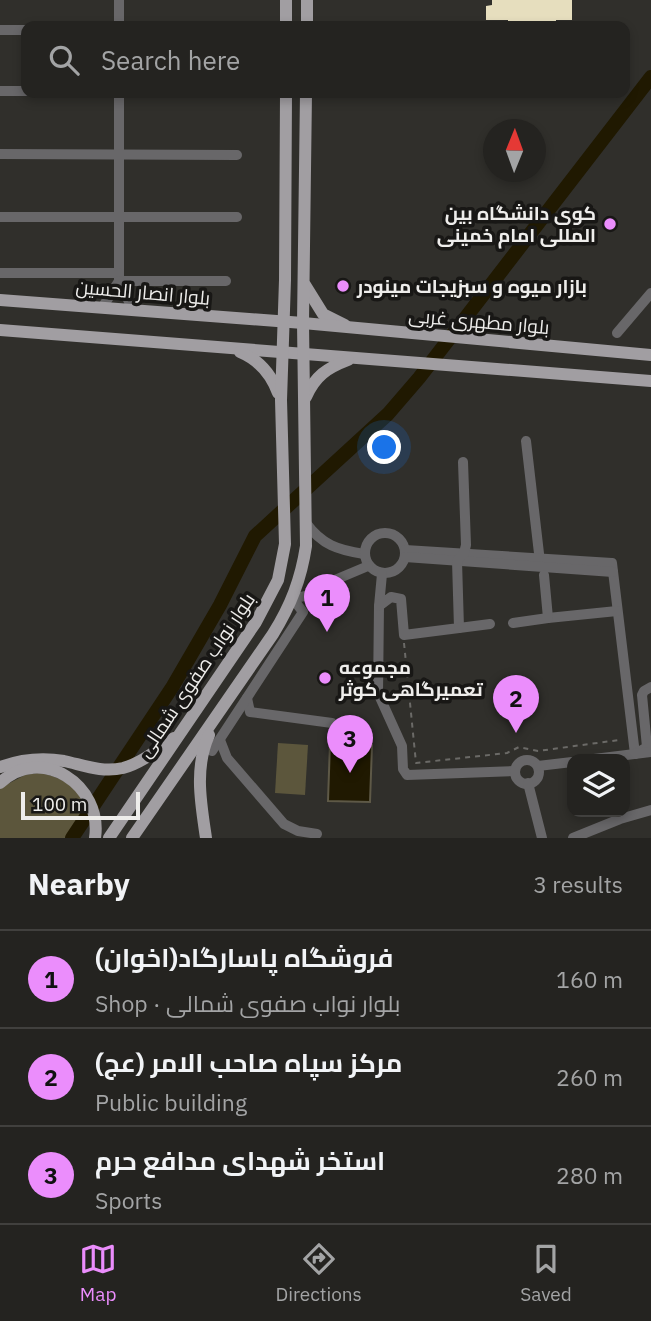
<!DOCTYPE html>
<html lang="en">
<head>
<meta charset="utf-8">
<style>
	body { margin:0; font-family:"IBM Plex Sans",Cairo,sans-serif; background:#2c2b29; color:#f1f3f6 }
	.controls { position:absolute; right:21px; bottom:21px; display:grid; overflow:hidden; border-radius:14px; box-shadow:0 4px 10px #0003 }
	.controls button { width:63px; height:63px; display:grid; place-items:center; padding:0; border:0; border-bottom:2px solid #41403e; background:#242320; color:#f1f3f6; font:35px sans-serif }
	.compass { position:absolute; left:483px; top:119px; width:63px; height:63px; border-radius:50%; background:#242320; box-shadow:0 4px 10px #0003; rotate:1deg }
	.scale { position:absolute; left:21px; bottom:18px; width:119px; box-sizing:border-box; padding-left:7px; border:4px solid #eeedeb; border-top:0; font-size:19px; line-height:24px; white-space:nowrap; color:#eeedeb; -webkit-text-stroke:5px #181715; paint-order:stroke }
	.you { position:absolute; left:385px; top:448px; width:24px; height:24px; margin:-18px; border:5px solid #fff; border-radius:50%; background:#1a73e8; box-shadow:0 0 0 10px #1a73e833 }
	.badge { display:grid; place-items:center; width:46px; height:46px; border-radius:50%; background:#eb8dfc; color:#111; font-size:23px; font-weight:700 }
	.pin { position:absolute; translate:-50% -58px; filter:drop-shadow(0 2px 4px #0008) }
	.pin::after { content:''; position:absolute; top:37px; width:24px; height:21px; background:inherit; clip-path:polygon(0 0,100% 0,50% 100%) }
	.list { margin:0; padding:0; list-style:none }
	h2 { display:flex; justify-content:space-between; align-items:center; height:91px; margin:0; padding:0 28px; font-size:30px }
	h2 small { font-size:23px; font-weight:400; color:#a3a4a5 }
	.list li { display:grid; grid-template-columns:46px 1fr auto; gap:21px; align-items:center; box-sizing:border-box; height:98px; padding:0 28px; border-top:2px solid #41403e }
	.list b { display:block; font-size:26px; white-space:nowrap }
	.list p { margin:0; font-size:23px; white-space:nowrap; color:#a3a4a5 }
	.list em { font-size:23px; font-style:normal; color:#a3a4a5 }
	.icon { flex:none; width:38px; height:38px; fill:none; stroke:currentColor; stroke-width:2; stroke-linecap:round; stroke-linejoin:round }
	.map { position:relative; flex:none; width:651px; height:838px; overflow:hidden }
	.search { position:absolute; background:#242320; box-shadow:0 4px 10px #0003; left:21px; right:21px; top:21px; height:77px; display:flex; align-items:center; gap:18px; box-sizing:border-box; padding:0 24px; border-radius:14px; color:#a3a4a5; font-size:26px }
	.sheet { height:385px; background:#242320 }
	nav { display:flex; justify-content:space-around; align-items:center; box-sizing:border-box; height:98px; border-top:2px solid #41403e; background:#242320; font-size:19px; color:#a3a4a5 }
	nav a { display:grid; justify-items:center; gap:4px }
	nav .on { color:#eb8dfc }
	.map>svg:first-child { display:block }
	.green { fill:#5c563c }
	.water { fill:#201901; stroke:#5e5947; stroke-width:2 }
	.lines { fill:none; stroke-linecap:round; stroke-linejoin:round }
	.river { stroke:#201901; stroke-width:14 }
	.building { fill:#e6debe }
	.path { stroke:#6b6a67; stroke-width:2; stroke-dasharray:5 5; stroke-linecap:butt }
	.minor { stroke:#686769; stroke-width:10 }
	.major { stroke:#a19ea2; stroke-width:12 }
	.poi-dot { fill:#eb8dfc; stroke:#181715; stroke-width:2.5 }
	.labels { text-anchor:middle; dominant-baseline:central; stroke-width:7; stroke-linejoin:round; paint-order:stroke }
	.poi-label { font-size:19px; font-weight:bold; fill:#eeedeb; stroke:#181715; text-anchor:start }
	.street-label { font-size:19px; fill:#eeedeb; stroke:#181715 }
</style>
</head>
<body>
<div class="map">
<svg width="651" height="838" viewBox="0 0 651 838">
	<rect width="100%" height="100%" fill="#302f2b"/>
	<g class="green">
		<path d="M278,743L308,745L305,795L275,793Z"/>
		<path d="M38,773C66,777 75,788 90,810L72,838H0V788L25,775Z"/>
	</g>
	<path class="water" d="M330,743L372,745L370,802L328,801Z"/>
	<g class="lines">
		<path class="river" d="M72,838L173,686L220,605L255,536L388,414L419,378L651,77"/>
	</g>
	<path class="building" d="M492,0H572V20H556V26H508V20H486V6L492,5Z"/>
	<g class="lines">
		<path class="path" d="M404,643L416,763L507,753L519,747L538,751L619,740"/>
		<g class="minor">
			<path d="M119,26V0"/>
			<path d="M0,30H26"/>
			<path d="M0,91H26"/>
			<path d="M119,93V281L133,310"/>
			<path d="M0,154L237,155"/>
			<path d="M0,217H237"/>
			<path d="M0,273H119"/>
			<path d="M119,281H226"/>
			<path d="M102,308L119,281"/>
			<path d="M617,333L651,293"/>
			<path d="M526,441L540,562"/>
			<path d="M306,523C322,545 338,550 364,554"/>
			<circle cx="385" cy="553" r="20"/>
			<path d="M405,550L612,563L635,754"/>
			<path d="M405,557L613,572"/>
			<path d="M382,574L379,606L378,693L402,746L403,769L407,775L515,771"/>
			<path d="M379,606L391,597L401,599L404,635L459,628L457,561L464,553L466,545L463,462"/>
			<path d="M548,618L617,611"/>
			<path d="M513,623L548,618L544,575"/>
			<path d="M459,628L490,624"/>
			<path d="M247,698L250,712L332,723"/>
			<path d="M220,740L227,758L284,824L298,831L317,834"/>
			<path d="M212,751L303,612L293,599L316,593L330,582L368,566"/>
			<path d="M635,754L647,747L642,695L644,691L651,687"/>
			<path d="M594,759L651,752"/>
			<circle cx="527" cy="772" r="12"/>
			<path d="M538,766L572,762"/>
			<path d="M528,783L542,838"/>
			<path d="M573,838L620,819L651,810"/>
		</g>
		<g class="major">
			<path d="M286,26V0"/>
			<path d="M307,26V0"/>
			<path d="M305,285L323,314L345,325"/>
			<path d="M0,300L303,323L651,355"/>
			<path d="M0,330L651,381"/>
			<path d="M240,352C259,360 271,374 278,393"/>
			<path d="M306,397C315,376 327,368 348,360"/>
			<path d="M0,767C22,759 41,757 64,761C83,765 102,773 123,768C142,763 158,749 174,738"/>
			<path d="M0,783C41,744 103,785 95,838"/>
			<path d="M109,838L256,622L278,580L285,544L281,400L285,280L286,93"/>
			<path d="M132,838L273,634C291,605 301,579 306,546L303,323L306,93"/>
			<path d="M206,838C201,804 194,768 209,735"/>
		</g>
	</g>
	<g class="poi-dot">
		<circle cx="610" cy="224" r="7"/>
		<circle cx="343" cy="286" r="7"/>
		<circle cx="325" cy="678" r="7"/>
	</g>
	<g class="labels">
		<g class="poi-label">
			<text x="596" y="213" text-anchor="end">کوی دانشگاه بین<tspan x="596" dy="22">المللی امام خمینی</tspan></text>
			<text x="357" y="286">بازار میوه و سبزیجات مینودر</text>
			<text x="339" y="667">مجموعه<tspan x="339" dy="22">تعمیرگاهی کوثر</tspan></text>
		</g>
		<g class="street-label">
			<text transform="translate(143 292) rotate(5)">بلوار انصار الحسین</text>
			<text transform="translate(479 321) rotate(5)">بلوار مطهری غربی</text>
			<text transform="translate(196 675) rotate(-56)">بلوار نواب صفوی شمالی</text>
		</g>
	</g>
</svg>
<div class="controls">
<button><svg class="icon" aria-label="layers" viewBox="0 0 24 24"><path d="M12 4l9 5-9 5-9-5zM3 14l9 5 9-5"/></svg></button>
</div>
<svg class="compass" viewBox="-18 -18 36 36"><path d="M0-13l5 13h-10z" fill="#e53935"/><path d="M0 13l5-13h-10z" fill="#a3a4a5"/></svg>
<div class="scale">100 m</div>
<div class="you"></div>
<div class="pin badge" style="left:327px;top:632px">1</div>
<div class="pin badge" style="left:516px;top:733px">2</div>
<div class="pin badge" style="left:350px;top:773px">3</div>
<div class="search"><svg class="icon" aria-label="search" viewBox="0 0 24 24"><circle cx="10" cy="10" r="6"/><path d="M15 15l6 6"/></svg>Search here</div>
</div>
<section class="sheet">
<h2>Nearby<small>3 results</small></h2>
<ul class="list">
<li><span class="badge">1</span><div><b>فروشگاه پاسارگاد(اخوان)</b><p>Shop · بلوار نواب صفوی شمالی</p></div><em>160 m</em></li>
<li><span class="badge">2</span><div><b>مرکز سپاه صاحب الامر (عج)</b><p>Public building</p></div><em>260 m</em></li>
<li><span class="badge">3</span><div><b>استخر شهدای مدافع حرم</b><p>Sports</p></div><em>280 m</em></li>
</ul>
</section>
<nav>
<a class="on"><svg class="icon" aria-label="map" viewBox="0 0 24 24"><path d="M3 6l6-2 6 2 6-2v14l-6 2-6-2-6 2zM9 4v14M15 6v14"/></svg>Map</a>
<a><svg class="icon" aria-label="directions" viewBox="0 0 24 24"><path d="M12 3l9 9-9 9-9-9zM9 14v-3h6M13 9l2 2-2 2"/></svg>Directions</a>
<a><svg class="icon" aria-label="saved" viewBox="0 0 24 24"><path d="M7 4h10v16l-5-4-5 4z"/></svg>Saved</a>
</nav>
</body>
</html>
